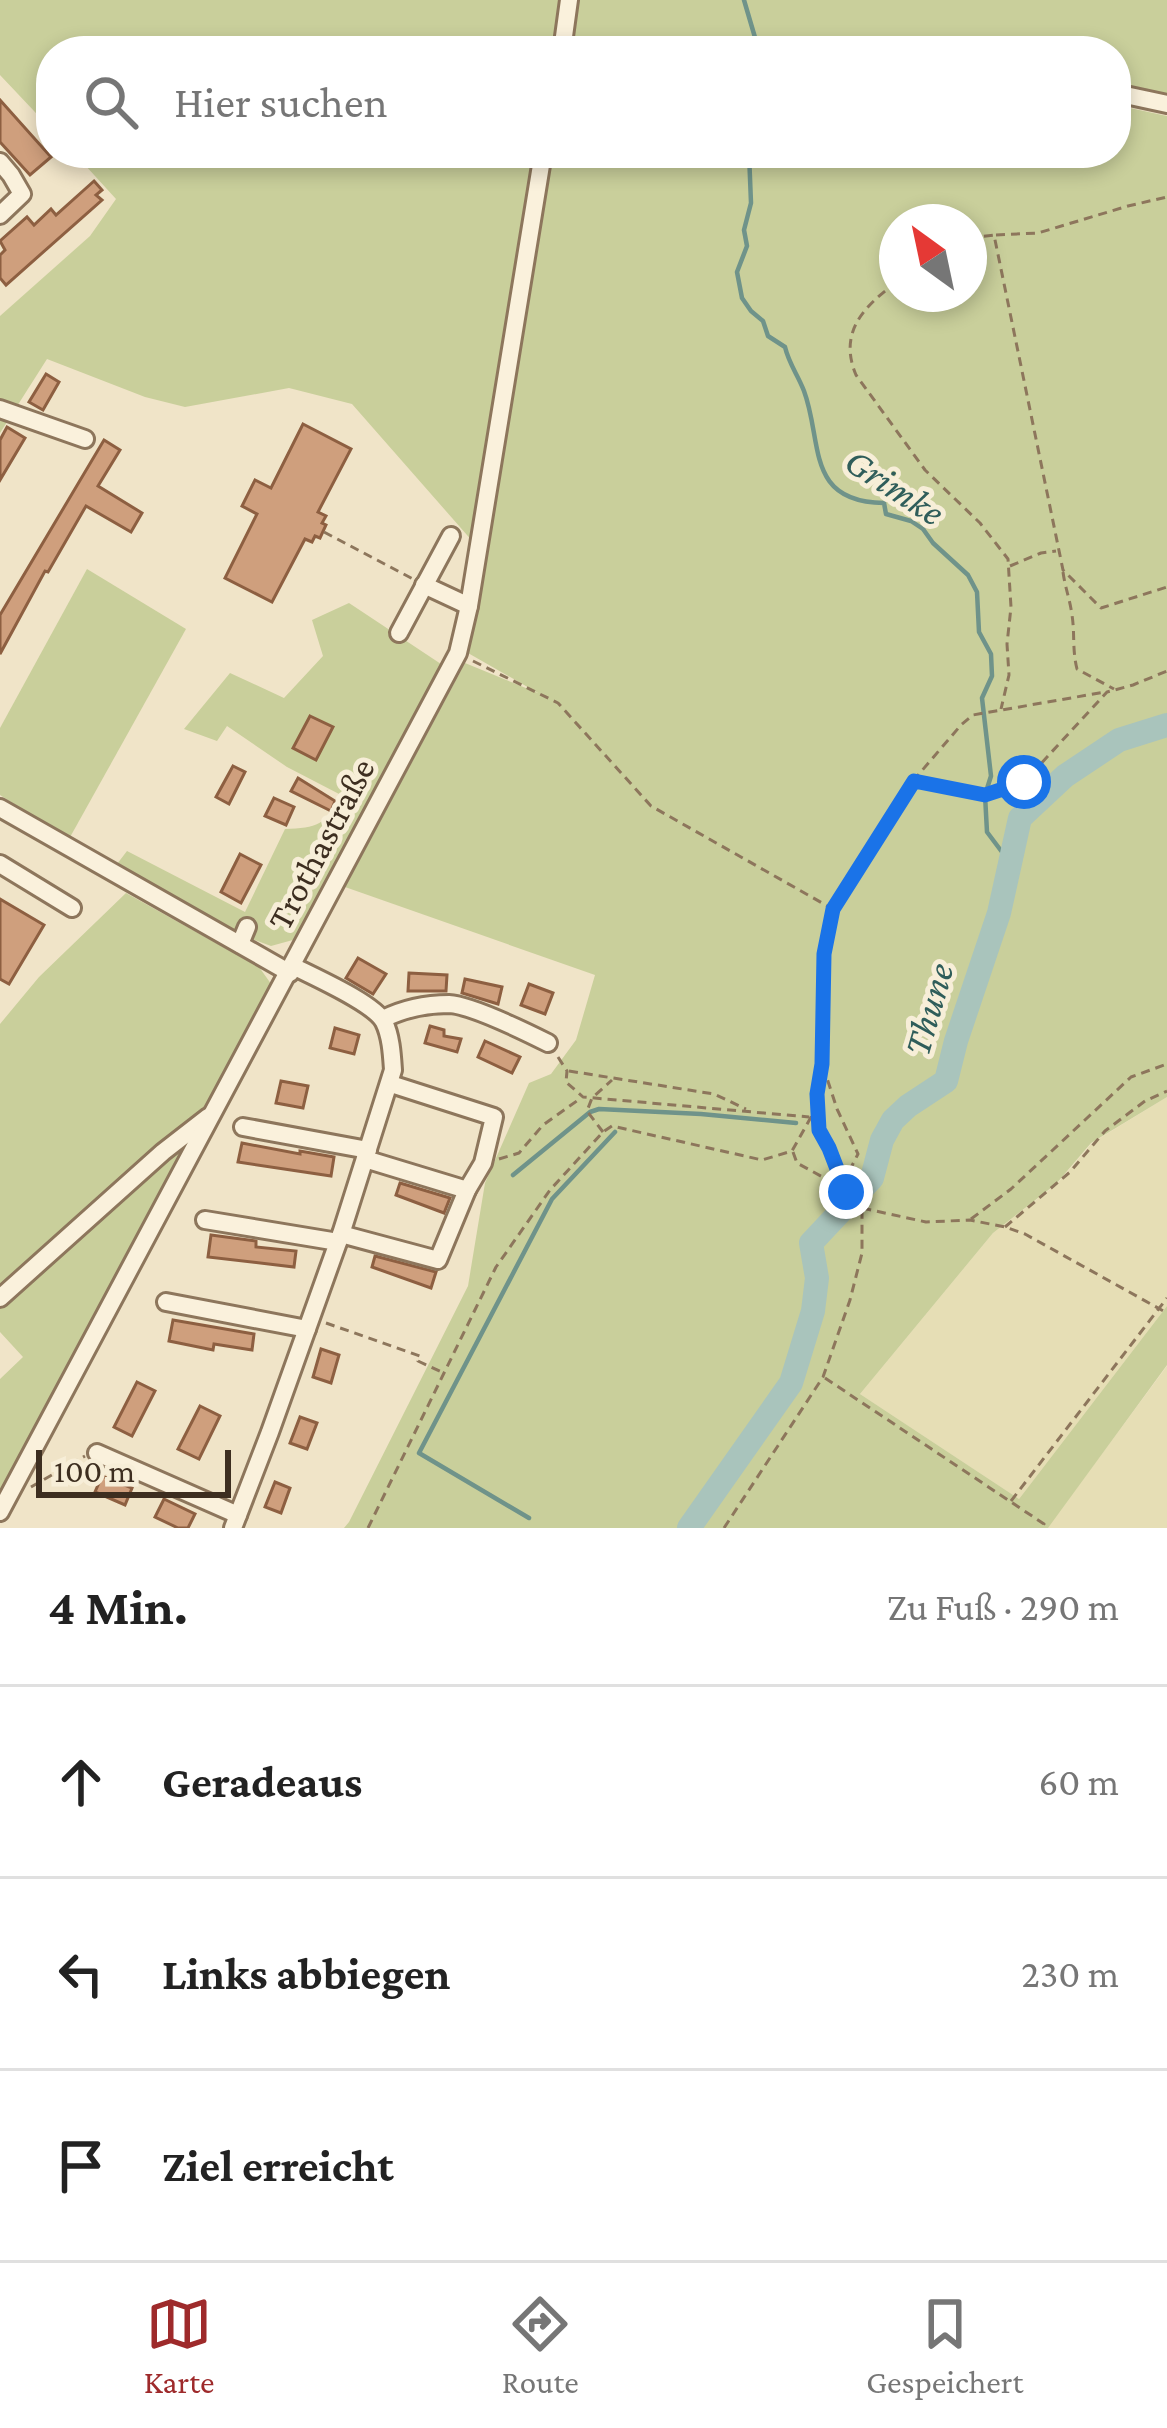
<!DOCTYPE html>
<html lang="de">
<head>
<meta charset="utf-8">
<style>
	body { margin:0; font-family:"Crimson Pro",serif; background:#f6f6f6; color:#222 }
	.compass { position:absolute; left:879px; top:204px; width:108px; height:108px; border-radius:50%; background:#fff; box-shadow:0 6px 18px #0003; rotate:327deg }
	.scale { position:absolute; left:36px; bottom:30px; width:195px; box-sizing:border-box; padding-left:12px; border:6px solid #3d2e20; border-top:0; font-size:33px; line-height:42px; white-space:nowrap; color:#3d2e20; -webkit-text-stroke:9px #f7eed8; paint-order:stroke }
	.stop { position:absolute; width:36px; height:36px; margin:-27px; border:9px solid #1a73e8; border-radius:50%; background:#fff }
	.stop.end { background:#1a73e8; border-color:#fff; box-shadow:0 3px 12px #0008 }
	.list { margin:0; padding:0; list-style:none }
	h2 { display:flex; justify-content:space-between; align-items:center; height:156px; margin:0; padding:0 48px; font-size:51px }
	h2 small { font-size:39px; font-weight:400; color:#767676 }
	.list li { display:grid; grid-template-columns:78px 1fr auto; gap:36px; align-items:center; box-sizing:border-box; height:192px; padding:0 48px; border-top:3px solid #e0e0e0 }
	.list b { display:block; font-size:45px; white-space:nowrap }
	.list em { font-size:39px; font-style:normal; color:#767676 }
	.icon { flex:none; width:66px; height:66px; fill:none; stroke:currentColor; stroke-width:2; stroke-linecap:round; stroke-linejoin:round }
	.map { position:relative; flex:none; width:1167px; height:1528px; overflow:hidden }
	.search { position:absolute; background:#fff; box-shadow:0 6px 18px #0003; left:36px; right:36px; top:36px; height:132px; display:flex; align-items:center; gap:30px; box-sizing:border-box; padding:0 42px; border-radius:48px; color:#767676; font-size:45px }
	.sheet { height:732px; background:#fff }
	nav { display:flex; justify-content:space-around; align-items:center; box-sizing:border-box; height:168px; border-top:3px solid #e0e0e0; background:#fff; font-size:33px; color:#767676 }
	nav a { display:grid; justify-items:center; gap:6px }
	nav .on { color:#9e2a2b }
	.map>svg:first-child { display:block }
	.farmland { fill:#e6deb5 }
	.green { fill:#c9cf9b; fill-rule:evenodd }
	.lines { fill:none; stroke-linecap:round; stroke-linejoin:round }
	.stream { stroke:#6f938a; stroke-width:4.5 }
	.river { stroke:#a9c4bc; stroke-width:24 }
	.building { fill:#cf9f7d; stroke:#8d5f41; stroke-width:3 }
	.minor-casing { stroke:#8d765c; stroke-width:22 }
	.path { stroke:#8d765c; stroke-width:3; stroke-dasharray:9 6; stroke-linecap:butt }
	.minor { stroke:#faf1dc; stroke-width:16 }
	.route { stroke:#1a73e8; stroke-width:15 }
	.labels { text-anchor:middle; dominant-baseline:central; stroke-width:10; stroke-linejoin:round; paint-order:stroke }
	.street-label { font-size:36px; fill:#3d2e20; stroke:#f7eed8 }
	.water-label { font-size:39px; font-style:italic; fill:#2f5d5a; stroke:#f7eed8 }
</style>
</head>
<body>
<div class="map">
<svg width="1167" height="1528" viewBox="0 0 1167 1528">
	<rect width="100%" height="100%" fill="#f0e4c8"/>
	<g class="farmland">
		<path d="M1167,1097V1306L1019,1499L860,1394L993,1233L1057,1184L1092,1143Z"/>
		<path d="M1167,1366V1528H1047Z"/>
	</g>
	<g class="green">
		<path d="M0,0H559L552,51H51V129L0,75Z"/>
		<path d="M578,0H1167V97L1116,86V51H973L933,41L866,40L737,51H582L571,42Z"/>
		<path d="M1116,105L1167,116V1097L1091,1143L1056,1184L993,1233L860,1394L1019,1499L1167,1306V1365L1048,1528H344L349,1522L468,1286L485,1183L529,1083L551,1074L576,1040L595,975L345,887L465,663L538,693L468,653L552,153H1116ZM897,222H969V294H897Z"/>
		<path d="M74,153H536L474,543L352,404L289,388L185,407L145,397L47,359L0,433V316L90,236L116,199Z"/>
		<path d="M87,569L186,629L69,839L0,795V728Z"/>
		<path d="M349,603L444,666L300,938L271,946L244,936L114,868L127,851L245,912L285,829C317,828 326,825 341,795L287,767L227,726L217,741L184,729L230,673L284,698L323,656L312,620Z"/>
		<path d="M126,893L259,967L274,988L0,1495V1379L23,1357L0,1332V1024L39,977Z"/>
	</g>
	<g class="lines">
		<g class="stream">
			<path d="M744,0L759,51"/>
			<path d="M749,153L751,203L744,230L747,246L737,272L742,298L751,311L763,321L768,336L785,347C789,364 798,375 804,391C823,442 805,502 884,503L886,514L911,521L923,529L933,543L968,575L977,592L979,632L991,654L992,676L982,698L991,776L985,795L987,832L1011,864"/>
			<path d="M513,1175L590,1112L599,1109L701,1114L796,1123"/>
			<path d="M529,1518L419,1453L552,1199L615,1132"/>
		</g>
		<path class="river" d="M689,1528L791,1383L813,1311L817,1278L811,1243L872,1178L882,1140L893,1120L908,1106L946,1081L956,1041L999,913L1020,818L1065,776L1119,740L1167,725"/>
	</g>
	<g class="building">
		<path d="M0,100L51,157L30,175L0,142Z"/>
		<path d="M94,181L102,190L96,195L102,200L6,285L0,278V255L5,250L0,241L27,217L34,225L51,209L56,215Z"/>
		<path d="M46,374L59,382L43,410L29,402Z"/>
		<path d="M303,424L351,449L318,512L326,516L322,523L326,525L320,538L315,536L312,542L305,539L272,602L225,578L257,514L242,506L255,480L271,488Z"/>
		<path d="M7,427L25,438L0,480V440Z"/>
		<path d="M104,440L120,450L98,486L142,513L131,532L86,506L48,572L45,571L0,654V615Z"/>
		<path d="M310,716L333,727L316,760L293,748Z"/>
		<path d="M233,766L245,772L229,804L216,797Z"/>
		<path d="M298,778L335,801L331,811L291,791Z"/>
		<path d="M274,798L294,807L286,825L265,816Z"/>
		<path d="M240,854L261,865L241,903L221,892Z"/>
		<path d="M0,899L44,925L9,984L0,979Z"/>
		<path d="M358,958L386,974L373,994L346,978Z"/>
		<path d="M409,973L447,975L446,991H408Z"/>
		<path d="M465,979L502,987L498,1004L462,993Z"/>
		<path d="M529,984L553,993L545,1014L521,1005Z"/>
		<path d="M430,1026L444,1030V1036L461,1039L457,1052L425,1043Z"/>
		<path d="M335,1028L359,1035L354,1054L330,1048Z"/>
		<path d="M485,1041L520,1057L512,1073L478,1057Z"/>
		<path d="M281,1081L308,1086L303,1108L276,1103Z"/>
		<path d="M242,1143L300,1154V1151L334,1157L331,1176L238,1162Z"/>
		<path d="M400,1183L450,1198L444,1213L396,1195Z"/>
		<path d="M211,1235L256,1241V1247L296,1251L294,1267L208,1257Z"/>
		<path d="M375,1256L436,1272L431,1288L372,1267Z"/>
		<path d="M173,1320L254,1334L252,1350L214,1344L213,1350L169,1341Z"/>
		<path d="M321,1349L339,1355L331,1383L313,1377Z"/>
		<path d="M137,1382L155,1391L132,1436L114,1427Z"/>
		<path d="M200,1406L220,1416L199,1459L178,1449Z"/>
		<path d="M300,1417L317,1423L307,1449L290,1443Z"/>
		<path d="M102,1476L132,1488L125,1505L95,1492Z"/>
		<path d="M275,1482L290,1488L281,1513L265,1507Z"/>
		<path d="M164,1499L195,1514L188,1528H178L155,1517Z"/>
	</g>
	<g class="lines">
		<g class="minor-casing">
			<g id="minor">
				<path d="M562,51L569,0"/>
				<path d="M845,51L866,49L916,51"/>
				<path d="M1116,93L1167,104"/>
				<path d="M0,162L11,175L22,194L0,215"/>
				<path d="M0,409L85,439"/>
				<path d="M424,585L469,606"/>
				<path d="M399,633L451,536"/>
				<path d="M0,808L290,973"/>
				<path d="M0,864L72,908"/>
				<path d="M240,944L247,927"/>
				<path d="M383,1019C403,1009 427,1004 449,1004C472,1005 526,1032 548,1043"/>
				<path d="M243,1127L368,1150"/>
				<path d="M365,1159L467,1190"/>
				<path d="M205,1220L338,1242"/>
				<path d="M341,1234L438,1260L467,1190L483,1163L494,1117L391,1084"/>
				<path d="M0,1298L163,1152L208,1117"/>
				<path d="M166,1302L307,1329"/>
				<path d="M97,1453L238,1515"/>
				<path d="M0,1512L458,653L469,606L543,153"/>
				<path d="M233,1528L270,1432L341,1234L393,1070C392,1055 391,1036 384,1022C374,1003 314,977 293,966"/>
			</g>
		</g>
		<g class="path">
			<path d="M996,235L1038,233L1128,206L1167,197"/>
			<path d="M969,238L994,235L1063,570L1101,608L1167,587"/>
			<path d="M897,282C864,306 838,332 856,375L925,470L980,523L1008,559L1011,607L1007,644L1009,675L1001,709"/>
			<path d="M324,532L413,579"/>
			<path d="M1010,566L1041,553L1056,551"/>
			<path d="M1063,572C1065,587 1070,600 1072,615C1075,634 1072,649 1077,669L1114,689"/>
			<path d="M473,661L558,703L651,806L831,908"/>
			<path d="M913,781L961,725L973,715L1105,692"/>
			<path d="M558,1057L567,1071L566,1082L583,1097L809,1117"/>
			<path d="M823,1066L837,1109L858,1154L843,1183"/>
			<path d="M569,1071L714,1094L746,1109"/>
			<path d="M817,1101L819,1130L829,1148L846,1193L862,1208L926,1222L970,1220L1005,1227L1025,1234L1167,1313"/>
			<path d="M603,1132L587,1111L592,1098L612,1080"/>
			<path d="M793,1152L797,1163L841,1187"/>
			<path d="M499,1159L519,1153L543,1125L581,1098"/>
			<path d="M971,1219L1011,1189L1131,1077L1167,1064"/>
			<path d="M1005,1227L1070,1172L1105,1131L1145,1101L1167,1091"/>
			<path d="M326,1323L420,1356L418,1361L444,1373"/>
			<path d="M825,1378L1044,1524L1041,1528"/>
			<path d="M31,1487L85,1456"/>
			<path d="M1011,1501L1167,1298"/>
			<path d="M368,1528L496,1267L550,1190L603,1132L612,1126L762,1160L792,1151L811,1117L817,1093L822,1064L824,954L833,909L913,781L985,795L1024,782L1107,692L1133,685L1167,671"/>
			<path d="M724,1528L823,1377L850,1300L862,1253V1210"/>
		</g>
		<use href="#minor" class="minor"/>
	</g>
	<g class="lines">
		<path class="route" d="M846,1192L829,1148L819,1130L817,1094L822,1064L824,954L833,909L914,781L985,795L1024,782"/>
	</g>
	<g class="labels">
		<g class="street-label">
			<text transform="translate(321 844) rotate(-62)">Trothastraße</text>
		</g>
		<g class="water-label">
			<text transform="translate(895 486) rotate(33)">Grimke</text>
			<text transform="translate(928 1009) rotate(-74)">Thune</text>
		</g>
	</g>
</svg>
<svg class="compass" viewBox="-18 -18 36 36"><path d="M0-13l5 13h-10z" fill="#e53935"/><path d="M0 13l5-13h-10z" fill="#767676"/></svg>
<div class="scale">100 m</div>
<div class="stop" style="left:1024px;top:782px"></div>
<div class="stop end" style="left:846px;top:1192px"></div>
<div class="search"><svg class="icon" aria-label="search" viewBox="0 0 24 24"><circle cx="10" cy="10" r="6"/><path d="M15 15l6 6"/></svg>Hier suchen</div>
</div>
<section class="sheet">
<h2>4 Min.<small>Zu Fuß · 290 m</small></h2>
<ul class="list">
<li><svg class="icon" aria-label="ahead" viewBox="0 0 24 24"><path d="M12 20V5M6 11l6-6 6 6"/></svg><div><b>Geradeaus</b></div><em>60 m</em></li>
<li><svg class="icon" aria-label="left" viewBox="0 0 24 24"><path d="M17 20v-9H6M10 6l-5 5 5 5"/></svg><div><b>Links abbiegen</b></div><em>230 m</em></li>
<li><svg class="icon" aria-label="arrive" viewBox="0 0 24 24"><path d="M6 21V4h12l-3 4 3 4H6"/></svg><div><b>Ziel erreicht</b></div></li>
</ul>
</section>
<nav>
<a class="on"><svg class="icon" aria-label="map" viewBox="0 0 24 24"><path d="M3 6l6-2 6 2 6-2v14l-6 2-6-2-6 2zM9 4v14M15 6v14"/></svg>Karte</a>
<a><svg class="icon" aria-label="directions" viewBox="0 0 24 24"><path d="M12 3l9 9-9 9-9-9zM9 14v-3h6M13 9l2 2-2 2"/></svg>Route</a>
<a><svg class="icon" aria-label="saved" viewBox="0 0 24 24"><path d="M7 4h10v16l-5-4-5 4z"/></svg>Gespeichert</a>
</nav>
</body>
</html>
